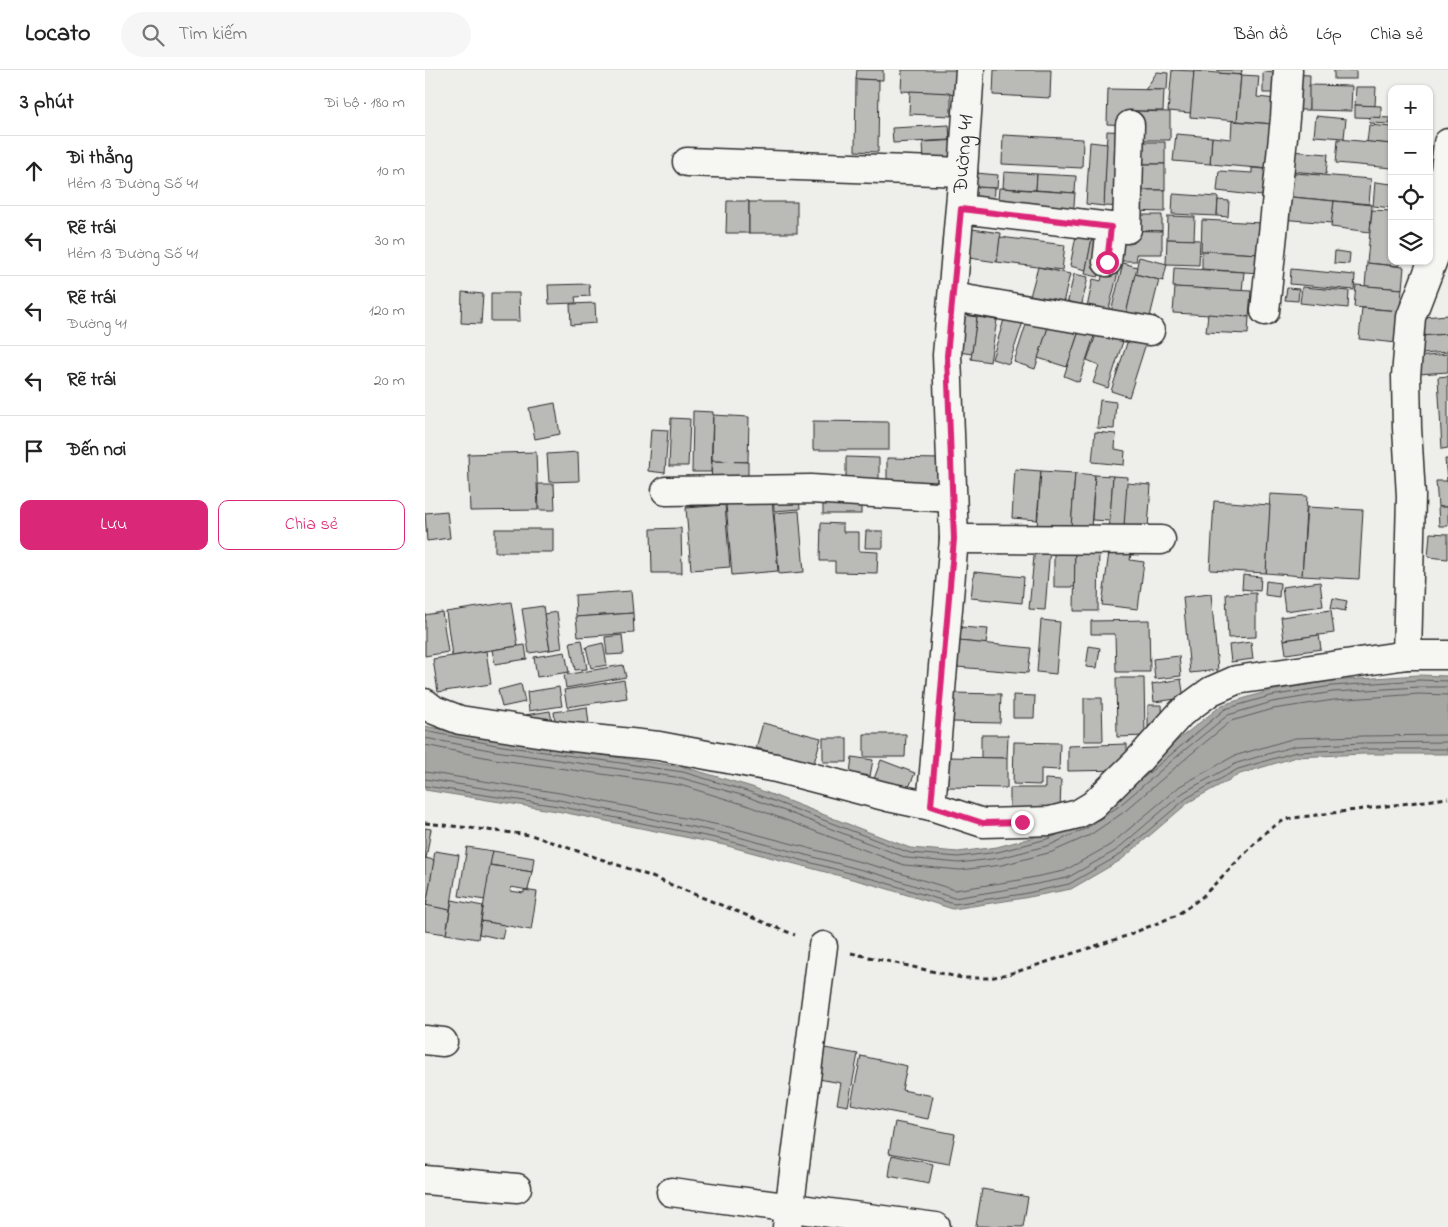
<!DOCTYPE html>
<html lang="vi">
<head>
<meta charset="utf-8">
<style>
	body { margin:0; font-family:"Indie Flower",sans-serif; background:#f6f6f6; color:#222 }
	.controls { position:absolute; right:15px; top:15px; display:grid; overflow:hidden; border-radius:10px; box-shadow:0 1px 4px #0004 }
	.controls button { width:45px; height:45px; display:grid; place-items:center; padding:0; border:0; border-bottom:1px solid #e0e0e0; background:#fff; color:#222; font:25px sans-serif }
	.stop { position:absolute; width:15px; height:15px; margin:-11px; border:4px solid #db2777; border-radius:50%; background:#fff }
	.stop.end { background:#db2777; border-color:#fff; box-shadow:0 1px 5px #0008 }
	.list { margin:0; padding:0; list-style:none }
	h2 { display:flex; justify-content:space-between; align-items:center; height:65px; margin:0; padding:0 20px; font-size:21px }
	h2 small { font-size:16px; font-weight:400; color:#767676 }
	.list li { display:grid; grid-template-columns:32px 1fr auto; gap:15px; align-items:center; box-sizing:border-box; height:70px; padding:0 20px; border-top:1px solid #e0e0e0 }
	.list b { display:block; font-size:19px; white-space:nowrap }
	.list p { margin:0; font-size:16px; white-space:nowrap; color:#767676 }
	.list em { font-size:16px; font-style:normal; color:#767676 }
	.actions { display:flex; gap:10px; padding:15px 20px }
	.actions a { flex:1; padding:11px 0; border:1px solid #db2777; border-radius:10px; text-align:center; font-size:18px; color:#db2777 }
	.actions .main { background:#db2777; color:#fff }
	.icon { flex:none; width:28px; height:28px; fill:none; stroke:currentColor; stroke-width:2; stroke-linecap:round; stroke-linejoin:round }
	.map { position:relative; flex:none; width:1023px; height:1157px; overflow:hidden }
	header { display:flex; align-items:center; gap:30px; box-sizing:border-box; height:70px; padding:0 25px; background:#fff; border-bottom:1px solid #e0e0e0 }
	header strong { font-size:24px }
	nav { display:flex; gap:28px; margin-inline-start:auto; font-size:18px }
	.search { width:350px; height:45px; background:#f6f6f6; display:flex; align-items:center; gap:12px; box-sizing:border-box; padding:0 18px; border-radius:28px; color:#767676; font-size:19px }
	main { display:flex }
	aside { flex:1; background:#fff }
	.map>svg:first-child { display:block }
	.water { fill:#a6a6a3; stroke:#757573 }
	.lines { fill:none; stroke-linecap:round; stroke-linejoin:round }
	.shore { stroke:#5c5c5b; stroke-width:1 }
	.building { fill:#babab7; stroke:#2b2b2b }
	.minor-casing { stroke:#2b2b2b; stroke-width:31 }
	.path { stroke:#2b2b2b; stroke-width:3; stroke-dasharray:5 4; stroke-linecap:butt }
	.minor { stroke:#f6f6f2; stroke-width:28 }
	.route { stroke:#db2777; stroke-width:6 }
	.labels { text-anchor:middle; dominant-baseline:central; stroke-width:4; stroke-linejoin:round; paint-order:stroke }
	.street-label { font-size:21px; fill:#2b2b2b; stroke:#f6f6f2 }
</style>
</head>
<body>
<header>
<strong>Locato</strong>
<div class="search"><svg class="icon" aria-label="search" viewBox="0 0 24 24"><circle cx="10" cy="10" r="6"/><path d="M15 15l6 6"/></svg>Tìm kiếm</div>
<nav><a>Bản đồ</a><a>Lớp</a><a>Chia sẻ</a></nav>
</header>
<main>
<aside>
<h2>3 phút<small>Đi bộ · 180 m</small></h2>
<ul class="list">
<li><svg class="icon" aria-label="ahead" viewBox="0 0 24 24"><path d="M12 20V5M6 11l6-6 6 6"/></svg><div><b>Đi thẳng</b><p>Hẻm 13 Đường Số 41</p></div><em>10 m</em></li>
<li><svg class="icon" aria-label="left" viewBox="0 0 24 24"><path d="M17 20v-9H6M10 6l-5 5 5 5"/></svg><div><b>Rẽ trái</b><p>Hẻm 13 Đường Số 41</p></div><em>30 m</em></li>
<li><svg class="icon" aria-label="left" viewBox="0 0 24 24"><path d="M17 20v-9H6M10 6l-5 5 5 5"/></svg><div><b>Rẽ trái</b><p>Đường 41</p></div><em>120 m</em></li>
<li><svg class="icon" aria-label="left" viewBox="0 0 24 24"><path d="M17 20v-9H6M10 6l-5 5 5 5"/></svg><div><b>Rẽ trái</b></div><em>20 m</em></li>
<li><svg class="icon" aria-label="arrive" viewBox="0 0 24 24"><path d="M6 21V4h12l-3 4 3 4H6"/></svg><div><b>Đến nơi</b></div></li>
</ul>
<div class="actions"><a class="main">Lưu</a><a>Chia sẻ</a></div>
</aside>
<div class="map">
<svg width="1023" height="1157" viewBox="0 0 1023 1157">
	<rect width="100%" height="100%" fill="#eeeeea"/>
	<filter id="ink" filterUnits="userSpaceOnUse"><feTurbulence type="fractalNoise" baseFrequency=".02" numOctaves="2"/><feDisplacementMap in="SourceGraphic" scale="10" xChannelSelector="R" yChannelSelector="G"/><feConvolveMatrix kernelMatrix="1 2 1 2 8 2 1 2 1" color-interpolation-filters="sRGB"/></filter>
	<g filter="url(#ink)">
		<path class="water" d="M993,605L1023,606V684H939L871,687L815,704L764,732L696,790L646,819L599,828L528,839L453,816L299,775L132,741L0,720V656L71,670L259,697L327,717L485,778L533,782L572,777L621,764L687,727L754,669L797,635L844,621L906,611Z"/>
		<g class="lines">
			<g class="shore">
				<path d="M0,661L71,675L258,702L325,722L485,783L533,787L573,782L622,769L632,765"/>
				<path d="M0,668L70,681L257,708L323,727L482,788L534,793L575,788L625,775L662,758L694,736L762,678L803,645L847,632L908,622L994,617H1023"/>
				<path d="M0,675L69,689L255,715L321,735L479,795L535,800L577,795L627,782L665,765L699,742L766,684L806,651L848,639L909,630L994,624L1023,625"/>
				<path d="M0,702L135,723L304,757L458,798L530,820L595,810L639,801L685,775L755,716L809,686L870,668L938,666L1023,665"/>
				<path d="M718,708L800,639L845,626L907,616L994,610L1023,611"/>
				<path d="M0,709L134,730L302,764L456,805L529,828L597,817L642,808L690,781L759,722L812,693L870,676L938,673L1023,672"/>
				<path d="M0,716L133,736L300,770L455,811L529,834L598,824L644,814L693,786L762,728L813,699L871,682L939,679H1023"/>
			</g>
		</g>
		<g class="building">
			<path d="M432,0H458V10L431,9Z"/>
			<path d="M477,0H540L539,24L476,21Z"/>
			<path d="M569,0H626L625,28L568,25Z"/>
			<path d="M747,0L769,1L766,43L743,41Z"/>
			<path d="M793,0H817L816,5L793,3Z"/>
			<rect x="909" y="0" width="22" height="9"/>
			<path d="M769,1L816,5L812,51L765,47Z"/>
			<path d="M732,2L743,3L742,20H720Z"/>
			<path d="M838,2L852,3L851,23H838Z"/>
			<path d="M865,4L885,5L884,40H864Z"/>
			<path d="M816,5L834,6L832,27L851,29L849,54L812,51Z"/>
			<path d="M431,9L454,10L453,82L430,81Z"/>
			<path d="M884,15L927,16L926,41L884,40Z"/>
			<path d="M931,17H951L950,36L930,35Z"/>
			<path d="M683,19L739,20L738,41H706V55L682,54Z"/>
			<path d="M485,21L526,23V46L484,44Z"/>
			<path d="M930,35L956,36V48L930,47Z"/>
			<path d="M710,41L745,42V70H710Z"/>
			<path d="M891,46L921,49L919,68L889,66Z"/>
			<path d="M945,47L965,48V54L944,53Z"/>
			<path d="M807,51L849,54L845,99L785,94L787,67L806,69Z"/>
			<path d="M524,55L525,70L468,73L467,58Z"/>
			<path d="M944,55L967,57V74L942,72Z"/>
			<path d="M682,61L704,62L700,137L679,136Z"/>
			<path d="M751,64L787,67L785,94L748,91Z"/>
			<path d="M578,65L658,69L657,98L577,94Z"/>
			<path d="M913,69L967,74V98L911,93Z"/>
			<path d="M535,70L536,95L499,91L498,72Z"/>
			<path d="M665,72L682,74L679,136L661,134Z"/>
			<path d="M707,72H740V94H708Z"/>
			<path d="M865,81L903,84L901,104L864,101Z"/>
			<path d="M708,94H740V120H705Z"/>
			<path d="M827,98L840,99L837,126L792,121L794,101L827,103Z"/>
			<path d="M579,102L612,104L611,120L578,118Z"/>
			<path d="M857,102L946,109L944,134L856,126Z"/>
			<path d="M551,103L573,105L572,118L550,117Z"/>
			<path d="M612,104L651,106L650,123L611,120Z"/>
			<path d="M950,112L967,114V138L948,136Z"/>
			<path d="M550,117L569,118L568,139L548,137Z"/>
			<path d="M574,118L650,123L648,147L572,142Z"/>
			<path d="M705,120H740V142L705,141Z"/>
			<path d="M748,124L793,127L792,146L747,144Z"/>
			<path d="M856,126L909,131L907,153L854,149Z"/>
			<path d="M793,130L804,131L803,147L792,146Z"/>
			<path d="M302,131H324V163H301Z"/>
			<path d="M909,131L947,135L945,162L906,157Z"/>
			<rect x="324" y="132" width="48" height="31"/>
			<path d="M947,140L967,141V191H974V196L942,193Z"/>
			<path d="M699,145H737V161L699,160Z"/>
			<path d="M743,146L770,147L769,170L742,169Z"/>
			<path d="M777,150L837,153L835,184L776,181Z"/>
			<path d="M653,156L669,159L661,200L645,196Z"/>
			<path d="M547,159L576,163L572,192L544,188Z"/>
			<path d="M685,160L737,161V184H711L712,191H685Z"/>
			<path d="M668,163L681,165L673,207L660,204Z"/>
			<path d="M575,167L640,175L637,200L572,192Z"/>
			<path d="M742,169L775,170L774,195L741,194Z"/>
			<path d="M777,181L835,184L834,203L777,199Z"/>
			<path d="M910,181L925,183L924,194L909,193Z"/>
			<path d="M714,187L742,194L738,211L710,204Z"/>
			<path d="M698,193L712,197L700,249L685,246Z"/>
			<path d="M942,193L979,197L977,219L940,216Z"/>
			<path d="M613,197L645,204L637,237L604,230Z"/>
			<path d="M749,198L819,202L817,221L748,217Z"/>
			<path d="M679,199L693,202L682,247L661,242L668,209L676,211Z"/>
			<path d="M866,199L930,205L929,220L865,214Z"/>
			<path d="M649,204L663,207L655,242L641,239Z"/>
			<path d="M710,204L734,210L723,255L700,249Z"/>
			<path d="M164,214L165,226L150,227L151,233L124,234L123,215Z"/>
			<path d="M931,215L977,219L975,241L929,237Z"/>
			<path d="M750,217L826,221L824,247L748,243Z"/>
			<path d="M877,217L924,221L923,238L875,233Z"/>
			<path d="M862,218L874,219L873,231L860,230Z"/>
			<path d="M37,222L58,224L56,254L36,253Z"/>
			<path d="M66,223H94L95,251H66Z"/>
			<path d="M170,233L171,253L146,255L145,234Z"/>
			<path d="M937,238L975,241L972,273L934,269Z"/>
			<path d="M606,239L627,245L610,299L589,292Z"/>
			<path d="M581,243L599,249L584,294L567,289Z"/>
			<path d="M533,244L552,247L547,284L527,281Z"/>
			<path d="M783,244L824,247L823,264L781,262Z"/>
			<path d="M627,245L656,255L642,297L613,288Z"/>
			<path d="M1023,245V264L1000,266L998,247Z"/>
			<path d="M552,247L572,250L565,292L546,289Z"/>
			<path d="M656,255L671,260L654,312L639,306Z"/>
			<path d="M674,256L700,265L683,318L668,313L674,295L662,290Z"/>
			<path d="M706,261L723,267L704,327L686,321Z"/>
			<path d="M1023,264V282L997,284L995,266Z"/>
			<path d="M1023,284V302L993,304L991,287Z"/>
			<path d="M1023,306V378L1017,379L1013,307Z"/>
			<path d="M675,330L691,332L689,359L672,358Z"/>
			<path d="M130,333L135,364L110,369L104,338Z"/>
			<path d="M268,341L288,342L286,402H267Z"/>
			<path d="M288,345L324,347L323,392L287,391Z"/>
			<path d="M246,348L265,349L263,396H244Z"/>
			<path d="M388,351L464,352V380H388Z"/>
			<path d="M226,359L243,360L240,403L223,401Z"/>
			<path d="M670,362L691,364L690,379L700,381L699,395L667,392Z"/>
			<path d="M111,382L113,440L45,441L43,384Z"/>
			<path d="M153,382L154,411L124,412L122,384Z"/>
			<path d="M421,387L454,388V420H421Z"/>
			<path d="M462,388L517,389V423L462,422Z"/>
			<path d="M1020,389H1023V411H1022Z"/>
			<path d="M287,391L323,392V416L286,415Z"/>
			<path d="M590,399L616,401L612,450L587,448Z"/>
			<path d="M616,401L650,403L646,460L612,458Z"/>
			<path d="M650,403L670,405L666,458L646,457Z"/>
			<path d="M670,405L688,406L685,451L667,450Z"/>
			<path d="M688,406L703,407L699,463L684,462Z"/>
			<path d="M1011,411H1023V437H1013Z"/>
			<path d="M702,413L726,415L723,458L699,456Z"/>
			<path d="M113,414H129L130,440H114Z"/>
			<path d="M346,416L353,501L307,505L301,434L261,437L260,423Z"/>
			<path d="M373,418L375,439L349,441L348,421Z"/>
			<rect x="398" y="423" width="38" height="21"/>
			<path d="M845,424L882,426L877,506L841,503Z"/>
			<path d="M789,431L845,435L841,503L785,500Z"/>
			<path d="M300,435L305,497L266,500L261,438Z"/>
			<path d="M882,437L938,440L934,509L877,506Z"/>
			<path d="M1013,437H1023V456H1014Z"/>
			<path d="M22,441L25,468L2,471L0,443Z"/>
			<path d="M374,441L379,502L354,504L349,443Z"/>
			<path d="M396,453L418,454V462H434V481L453,482L452,503L410,502V491H395Z"/>
			<path d="M256,458L257,503H227L226,459Z"/>
			<rect x="70" y="459" width="58" height="23"/>
			<path d="M441,461H458V478H440Z"/>
			<path d="M1005,463L1023,464V489L1003,487Z"/>
			<path d="M610,476L625,477L620,540L604,539Z"/>
			<rect x="629" y="477" width="21" height="40"/>
			<path d="M650,477L674,478L673,541H649Z"/>
			<path d="M684,482L706,484L705,490L719,492L713,539L677,535Z"/>
			<path d="M549,502L599,507L597,533L546,528Z"/>
			<path d="M818,505L836,507L835,521L817,519Z"/>
			<path d="M841,511L855,513L854,527L840,525Z"/>
			<path d="M895,512L898,536L860,541L857,517Z"/>
			<path d="M206,521L208,543L151,547L150,525Z"/>
			<path d="M831,523V567L803,568L801,524Z"/>
			<path d="M786,524L793,600L765,603L758,527Z"/>
			<path d="M908,528L922,531L920,541L906,538Z"/>
			<path d="M86,532L93,576L27,586L21,542Z"/>
			<path d="M118,536L125,580L104,583L97,539Z"/>
			<path d="M906,540L909,563L859,570L856,547Z"/>
			<path d="M17,542L23,582L0,586V545Z"/>
			<path d="M132,542L137,578L125,580L119,544Z"/>
			<path d="M208,543L209,563L153,567L151,547Z"/>
			<path d="M616,550L635,552L631,604L612,602Z"/>
			<path d="M724,550L725,602H691L690,564H666V551Z"/>
			<path d="M535,557L563,559L561,574L534,571Z"/>
			<path d="M197,565L199,584L182,585L180,567Z"/>
			<path d="M894,565L896,579L861,584L859,570Z"/>
			<path d="M157,570L162,599L150,600L145,572Z"/>
			<path d="M534,571L606,578L603,603L532,597Z"/>
			<path d="M826,572L828,589L806,592L804,575Z"/>
			<path d="M178,573L182,595L166,598L161,577Z"/>
			<path d="M100,575L102,589L70,594L67,580Z"/>
			<path d="M664,576L675,578L672,598L661,597Z"/>
			<path d="M61,581L66,614L13,622L8,589Z"/>
			<path d="M140,582L144,602L112,607L109,587Z"/>
			<path d="M754,586L756,606L730,609L728,589Z"/>
			<path d="M198,595L201,607L141,618L139,605Z"/>
			<path d="M691,608H719L720,666L692,667Z"/>
			<path d="M756,609L759,628L729,632L727,614Z"/>
			<path d="M199,610L202,628L142,637L139,620Z"/>
			<path d="M96,614L100,632L77,637L73,620Z"/>
			<path d="M134,617L137,636L104,641L102,622Z"/>
			<path d="M525,623L576,624L575,653L525,652Z"/>
			<path d="M588,625L610,626L609,648H588Z"/>
			<path d="M659,628H677L678,671H659Z"/>
			<path d="M723,635H737L738,660H723Z"/>
			<path d="M162,637L164,654L131,659L129,642Z"/>
			<path d="M125,641L128,656L103,660L100,645Z"/>
			<path d="M338,653L396,668L389,693L331,678Z"/>
			<path d="M439,664H481L480,687H439Z"/>
			<path d="M556,665H583L582,688H556Z"/>
			<rect x="398" y="668" width="24" height="24"/>
			<path d="M589,672L635,673L634,700L616,699V715L588,714Z"/>
			<path d="M702,674V700L643,701V676Z"/>
			<path d="M427,687L448,690L445,706L425,703Z"/>
			<path d="M522,687L582,688V718L521,717Z"/>
			<path d="M456,690L490,703L482,722L449,709Z"/>
			<path d="M620,709L636,710L635,741H585V718H620Z"/>
			<path d="M0,758L6,759L1,789L0,788Z"/>
			<path d="M42,777L68,781L60,830L34,826Z"/>
			<path d="M10,781L34,785L25,840L1,836Z"/>
			<path d="M68,781L109,788L107,802L65,795Z"/>
			<path d="M0,788L9,790L1,836L0,835Z"/>
			<path d="M65,795L107,802L103,820L86,817L85,821L99,823V820L112,822L106,860L56,851Z"/>
			<path d="M27,830L58,836L53,869L21,864Z"/>
			<path d="M0,835L25,840L21,864L0,861Z"/>
			<path d="M56,851L80,855L77,869L54,864Z"/>
			<path d="M394,977L433,984L423,1036L412,1034L416,1013L388,1008Z"/>
			<path d="M436,986L482,996L477,1020L508,1026L503,1049L426,1034Z"/>
			<path d="M470,1052L530,1064L524,1094L464,1083Z"/>
			<path d="M467,1085L508,1094L504,1114L464,1106Z"/>
			<path d="M557,1119L603,1127L598,1157L551,1156Z"/>
		</g>
		<g class="lines">
			<g class="minor-casing">
				<g id="minor">
					<path d="M262,92L538,102"/>
					<path d="M536,139L702,159L705,55"/>
					<path d="M682,192L686,157"/>
					<path d="M528,227L725,261"/>
					<path d="M840,241L860,48L863,0"/>
					<path d="M241,421L386,419L527,428"/>
					<path d="M529,469L736,470"/>
					<path d="M982,585L986,426L982,358L981,306L986,247L1011,182L1023,73"/>
					<path d="M0,633L9,640L35,650L139,666L234,676L351,698L463,727L506,736L558,753L597,752L625,751L653,744L668,735L711,693L756,643L786,621L811,610L982,585H1023"/>
					<path id="s1" d="M506,736L529,469L522,285L538,102L545,0"/>
					<path d="M0,970L18,972"/>
					<path d="M0,1110L92,1118"/>
					<path d="M246,1122L511,1157"/>
					<path d="M362,1157L398,876"/>
				</g>
			</g>
			<g class="path">
				<path d="M0,753L106,765L222,805L370,865"/>
				<path d="M426,883L537,908H565L591,902L701,866L752,845L777,827L843,760L861,749L1023,728"/>
			</g>
			<use href="#minor" class="minor"/>
		</g>
	</g>
	<g class="lines" filter="url(#ink)">
		<path class="route" d="M597,752L558,753L506,736L529,469L522,286L536,139L686,157L682,192"/>
	</g>
	<g class="labels">
		<g class="street-label">
			<text stroke="none"><textPath href="#s1" startOffset="654">Đường 41</textPath></text>
		</g>
	</g>
</svg>
<div class="controls">
<button>+</button>
<button>−</button>
<button><svg class="icon" aria-label="locate" viewBox="0 0 24 24"><circle cx="12" cy="12" r="6"/><path d="M12 2v4M12 18v4M2 12h4M18 12h4"/></svg></button>
<button><svg class="icon" aria-label="layers" viewBox="0 0 24 24"><path d="M12 4l9 5-9 5-9-5zM3 14l9 5 9-5"/></svg></button>
</div>
<div class="stop" style="left:682px;top:192px"></div>
<div class="stop end" style="left:597px;top:752px"></div>
</div>
</main>
</body>
</html>
